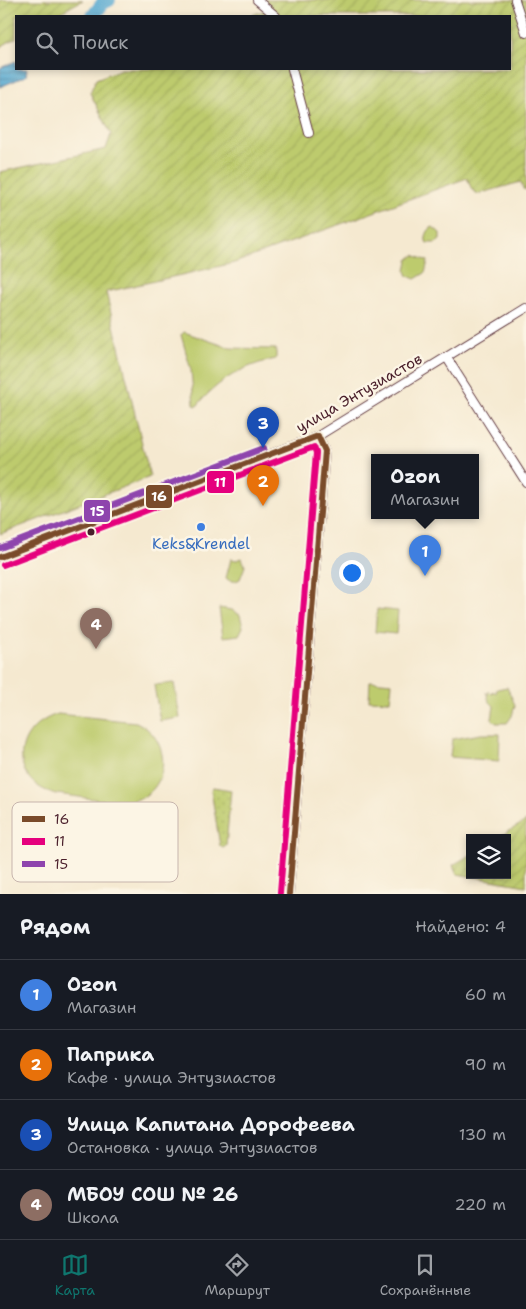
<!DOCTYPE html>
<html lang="ru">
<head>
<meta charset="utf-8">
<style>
	body { margin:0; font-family:"Shantell Sans",sans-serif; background:#20242c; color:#f1f3f6 }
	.controls { position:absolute; right:15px; bottom:15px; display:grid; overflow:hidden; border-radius:0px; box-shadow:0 2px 8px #0003 }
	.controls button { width:45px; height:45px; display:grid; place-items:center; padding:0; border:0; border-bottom:1px solid #363941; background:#171b24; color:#f1f3f6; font:25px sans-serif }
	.you { position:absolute; left:351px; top:572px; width:18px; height:18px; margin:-12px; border:4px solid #fff; border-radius:50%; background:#1a73e8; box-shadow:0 0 0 8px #1a73e833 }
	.badge { display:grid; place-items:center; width:32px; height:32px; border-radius:50%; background:#0f766e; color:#fff; font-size:16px; font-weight:700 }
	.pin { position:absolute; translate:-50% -41px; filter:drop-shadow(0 1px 2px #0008) }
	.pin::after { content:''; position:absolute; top:26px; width:18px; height:15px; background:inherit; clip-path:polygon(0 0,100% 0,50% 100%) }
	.popup { position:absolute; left:371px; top:454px; width:108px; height:65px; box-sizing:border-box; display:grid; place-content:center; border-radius:0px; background:#171b24; filter:drop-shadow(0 1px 4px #0005); font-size:16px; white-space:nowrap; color:#9ea1a6 }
	.popup b { font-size:19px; color:#f1f3f6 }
	.popup::after { content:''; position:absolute; left:50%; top:100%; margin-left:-10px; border:10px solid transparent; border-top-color:#171b24 }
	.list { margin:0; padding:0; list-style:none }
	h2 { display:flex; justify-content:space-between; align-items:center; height:65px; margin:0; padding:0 20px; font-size:21px }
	h2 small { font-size:16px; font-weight:400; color:#9ea1a6 }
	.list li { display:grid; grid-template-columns:32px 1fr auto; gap:15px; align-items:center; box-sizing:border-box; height:70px; padding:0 20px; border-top:1px solid #363941 }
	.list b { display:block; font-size:19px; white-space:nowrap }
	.list p { margin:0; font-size:16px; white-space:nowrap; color:#9ea1a6 }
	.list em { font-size:16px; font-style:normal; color:#9ea1a6 }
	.icon { flex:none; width:28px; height:28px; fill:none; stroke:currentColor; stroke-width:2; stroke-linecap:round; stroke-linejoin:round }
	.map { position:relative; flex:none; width:526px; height:894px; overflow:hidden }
	.search { position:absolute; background:#171b24; box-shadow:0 2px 8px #0003; left:15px; right:15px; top:15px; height:55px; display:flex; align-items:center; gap:12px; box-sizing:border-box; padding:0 18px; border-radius:0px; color:#9ea1a6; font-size:19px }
	.sheet { height:345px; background:#171b24 }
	nav { display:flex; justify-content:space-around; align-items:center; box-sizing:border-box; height:70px; border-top:1px solid #363941; background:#171b24; font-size:14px; color:#9ea1a6 }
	nav a { display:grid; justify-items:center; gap:2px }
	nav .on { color:#0f766e }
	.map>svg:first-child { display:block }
	.grass { fill:url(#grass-dots); stroke:#84754c }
	.park { fill:#bdcb6d; stroke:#84754c }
	.garden { fill:url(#garden-furrows); stroke:#84754c }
	.water { fill:url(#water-rules); stroke:#50647e }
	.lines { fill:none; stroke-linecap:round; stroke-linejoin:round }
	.river { stroke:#55a8d0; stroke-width:14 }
	.minor-casing { stroke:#643d44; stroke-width:10 }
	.minor { stroke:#fff; stroke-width:8 }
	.bus-1-casing { stroke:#fcf5e5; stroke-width:10 }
	.bus-2-casing { stroke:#fcf5e5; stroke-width:10 }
	.bus-3-casing { stroke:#fcf5e5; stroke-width:10 }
	.bus-1 { stroke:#7a4b2a; stroke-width:6 }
	.bus-2 { stroke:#e5007d; stroke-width:6 }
	.bus-3 { stroke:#8e44ad; stroke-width:6 }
	.shop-dot { fill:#3f7fe0; stroke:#fcf5e5; stroke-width:2 }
	.bus-dot { fill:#4a1f2b; stroke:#fcf5e5; stroke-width:2 }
	.labels { text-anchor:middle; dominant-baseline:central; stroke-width:5; stroke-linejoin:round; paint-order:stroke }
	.street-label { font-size:15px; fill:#4a1f2b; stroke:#fcf5e5 }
	.shop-label { font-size:15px; fill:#366cbe; stroke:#fcf5e5 }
	.key { fill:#fcf5e5; stroke:#c7b5ad; stroke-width:1 }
	.key-label { font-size:14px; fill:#4a1f2b }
	.line-badge { stroke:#fcf5e5; stroke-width:2 }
	.badge-label { font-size:14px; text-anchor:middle; font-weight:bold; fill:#fff }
</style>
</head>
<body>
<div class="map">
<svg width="526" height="894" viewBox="0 0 526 894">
	<defs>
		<pattern id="grass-dots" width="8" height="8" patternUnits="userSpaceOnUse" patternTransform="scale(1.25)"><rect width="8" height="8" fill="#bdcb6d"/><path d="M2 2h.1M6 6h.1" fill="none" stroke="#a4ae5f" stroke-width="1.8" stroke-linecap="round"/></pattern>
		<pattern id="garden-furrows" width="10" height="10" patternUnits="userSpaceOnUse" patternTransform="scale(1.25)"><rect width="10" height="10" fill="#bdcb6d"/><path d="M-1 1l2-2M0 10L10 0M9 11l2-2" fill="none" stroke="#a4ae5f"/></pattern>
		<pattern id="water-rules" width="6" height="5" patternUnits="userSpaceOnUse" patternTransform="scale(1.25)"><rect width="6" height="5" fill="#55a8d0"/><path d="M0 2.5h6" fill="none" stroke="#4888a9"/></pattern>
	</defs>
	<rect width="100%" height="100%" fill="#fcf5e5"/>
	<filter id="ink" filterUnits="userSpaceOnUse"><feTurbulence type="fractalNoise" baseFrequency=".02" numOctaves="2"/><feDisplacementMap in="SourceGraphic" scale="10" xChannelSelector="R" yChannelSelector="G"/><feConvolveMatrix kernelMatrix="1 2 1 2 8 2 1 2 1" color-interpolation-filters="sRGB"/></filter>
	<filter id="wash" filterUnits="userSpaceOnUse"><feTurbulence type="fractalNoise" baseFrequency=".0096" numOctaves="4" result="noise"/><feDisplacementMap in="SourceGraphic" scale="20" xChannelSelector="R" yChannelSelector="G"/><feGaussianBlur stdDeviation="1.12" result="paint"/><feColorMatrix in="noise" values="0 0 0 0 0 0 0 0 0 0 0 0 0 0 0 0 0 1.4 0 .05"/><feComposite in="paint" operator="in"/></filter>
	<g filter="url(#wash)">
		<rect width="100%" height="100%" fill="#f5e9d0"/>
		<path class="grass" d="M213,787L231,790L226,846L223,848L220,846L211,790Z"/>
		<g class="park">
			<path d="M433,227L440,233V240L436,243H427C424,239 427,229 433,227Z"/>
			<path d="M414,255L428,261L425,273L415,279L408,276L406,271L408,260Z"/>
			<path d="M184,332L230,348L276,349V359C244,365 218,380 197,406L194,405L191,370L181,335Z"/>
			<path d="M242,558L245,566L240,579C235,582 230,582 226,578L231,559L237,560Z"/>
			<path d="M219,608L232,610L240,615L243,627L239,635L223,637Z"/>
			<path d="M377,609L398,611L396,634L375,632Z"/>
			<path d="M370,681L392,683L390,701L369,700Z"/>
			<path d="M174,683L180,718L160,721L154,685Z"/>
			<path d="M507,687L515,705L512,716L507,723H496L492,719L494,706L489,701L486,692L488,695L489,691L492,694L493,691L496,693L497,689Z"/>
			<path d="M58,714L136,722C176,740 169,797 129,801C110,803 77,796 56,794C8,782 12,728 58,714Z"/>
			<path d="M481,734H500L499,761L450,757L452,739Z"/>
		</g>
		<g class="garden">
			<path d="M0,0H83L54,16H16V38L0,47Z"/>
			<path d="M261,0H526V190L523,189L521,182L478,194L472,190L467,178L234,263L106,292L150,477L0,534V172L106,149L111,134L90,93L96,79L121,69H510V16H250L270,8Z"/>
			<path d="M526,821V886L457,874L453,865L470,855V875H507V838H497Z"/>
		</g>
		<path class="water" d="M16,61V69H27L26,76L0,87V68Z"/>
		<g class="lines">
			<path class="river" d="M93,16L103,3L109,0"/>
		</g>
	</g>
	<g filter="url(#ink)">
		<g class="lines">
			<g class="minor-casing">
				<g id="minor">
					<path d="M257,0L276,16"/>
					<path d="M515,0L526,33"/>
					<path d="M292,69L309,133"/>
					<path d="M447,358L526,482"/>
					<path d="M0,557L318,436L526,308"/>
					<path d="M289,894L324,464L325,451L318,436"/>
				</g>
			</g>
			<use href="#minor" class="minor"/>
			<g class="bus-1-casing">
				<g id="bus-1">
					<path d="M0,557L318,436"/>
					<path d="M289,894L325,451L318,436"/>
				</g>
			</g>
			<g class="bus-2-casing">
				<path id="bus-2" d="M3,565L314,447L316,453L280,893"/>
			</g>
			<g class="bus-3-casing">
				<path id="bus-3" d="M0,548L264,448"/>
			</g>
			<use href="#bus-1" class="bus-1"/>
			<use href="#bus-2" class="bus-2"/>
			<use href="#bus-3" class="bus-3"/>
		</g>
	</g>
	<circle class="shop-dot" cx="201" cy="527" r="5"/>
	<circle class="bus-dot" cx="91" cy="532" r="4.5"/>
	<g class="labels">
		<g class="street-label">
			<text transform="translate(359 393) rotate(-30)">улица Энтузиастов</text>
		</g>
		<g class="shop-label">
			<text x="201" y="544">Keks&amp;Krendel</text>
		</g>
	</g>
	<rect x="12" y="802" width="166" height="80" rx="8" class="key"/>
	<rect x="22" y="816" width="23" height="6" fill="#7a4b2a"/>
	<rect x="22" y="838" width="23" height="7" fill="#e5007d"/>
	<rect x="22" y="861" width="23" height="6" fill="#8e44ad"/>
	<g class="key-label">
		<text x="54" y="824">16</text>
		<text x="54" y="846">11</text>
		<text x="54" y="869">15</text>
	</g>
	<g class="line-badge">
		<rect x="206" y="470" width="29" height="24" rx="5" fill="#e5007d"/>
		<rect x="145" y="484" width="28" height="25" rx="5" fill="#7a4b2a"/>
		<rect x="83" y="499" width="28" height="24" rx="5" fill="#8e44ad"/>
	</g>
	<g class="badge-label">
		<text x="220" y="487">11</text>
		<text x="159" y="501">16</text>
		<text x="97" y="516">15</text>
	</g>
</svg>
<div class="controls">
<button><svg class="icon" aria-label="layers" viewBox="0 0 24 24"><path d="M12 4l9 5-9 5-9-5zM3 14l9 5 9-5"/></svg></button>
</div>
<div class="you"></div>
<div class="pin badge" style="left:425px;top:576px;background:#3f7fe0">1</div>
<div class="popup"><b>Ozon</b>Магазин</div>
<div class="pin badge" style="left:263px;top:506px;background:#e8710a">2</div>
<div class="pin badge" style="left:263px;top:448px;background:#1a4fb4">3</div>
<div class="pin badge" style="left:96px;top:649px;background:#8d6e63">4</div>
<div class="search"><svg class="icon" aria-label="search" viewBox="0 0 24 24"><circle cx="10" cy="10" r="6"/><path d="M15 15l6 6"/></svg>Поиск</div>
</div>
<section class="sheet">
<h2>Рядом<small>Найдено: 4</small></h2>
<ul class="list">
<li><span class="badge" style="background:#3f7fe0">1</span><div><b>Ozon</b><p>Магазин</p></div><em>60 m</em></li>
<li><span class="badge" style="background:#e8710a">2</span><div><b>Паприка</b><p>Кафе · улица Энтузиастов</p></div><em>90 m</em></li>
<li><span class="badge" style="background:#1a4fb4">3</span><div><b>Улица Капитана Дорофеева</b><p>Остановка · улица Энтузиастов</p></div><em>130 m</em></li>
<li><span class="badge" style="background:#8d6e63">4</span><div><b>МБОУ СОШ № 26</b><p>Школа</p></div><em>220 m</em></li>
</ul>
</section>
<nav>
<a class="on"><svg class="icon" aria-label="map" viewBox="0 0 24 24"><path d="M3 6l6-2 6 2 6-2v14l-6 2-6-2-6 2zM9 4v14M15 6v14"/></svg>Карта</a>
<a><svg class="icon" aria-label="directions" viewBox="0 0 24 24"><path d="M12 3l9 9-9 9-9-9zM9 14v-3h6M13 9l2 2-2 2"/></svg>Маршрут</a>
<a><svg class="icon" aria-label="saved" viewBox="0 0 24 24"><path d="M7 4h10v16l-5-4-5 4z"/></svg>Сохранённые</a>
</nav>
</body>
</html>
